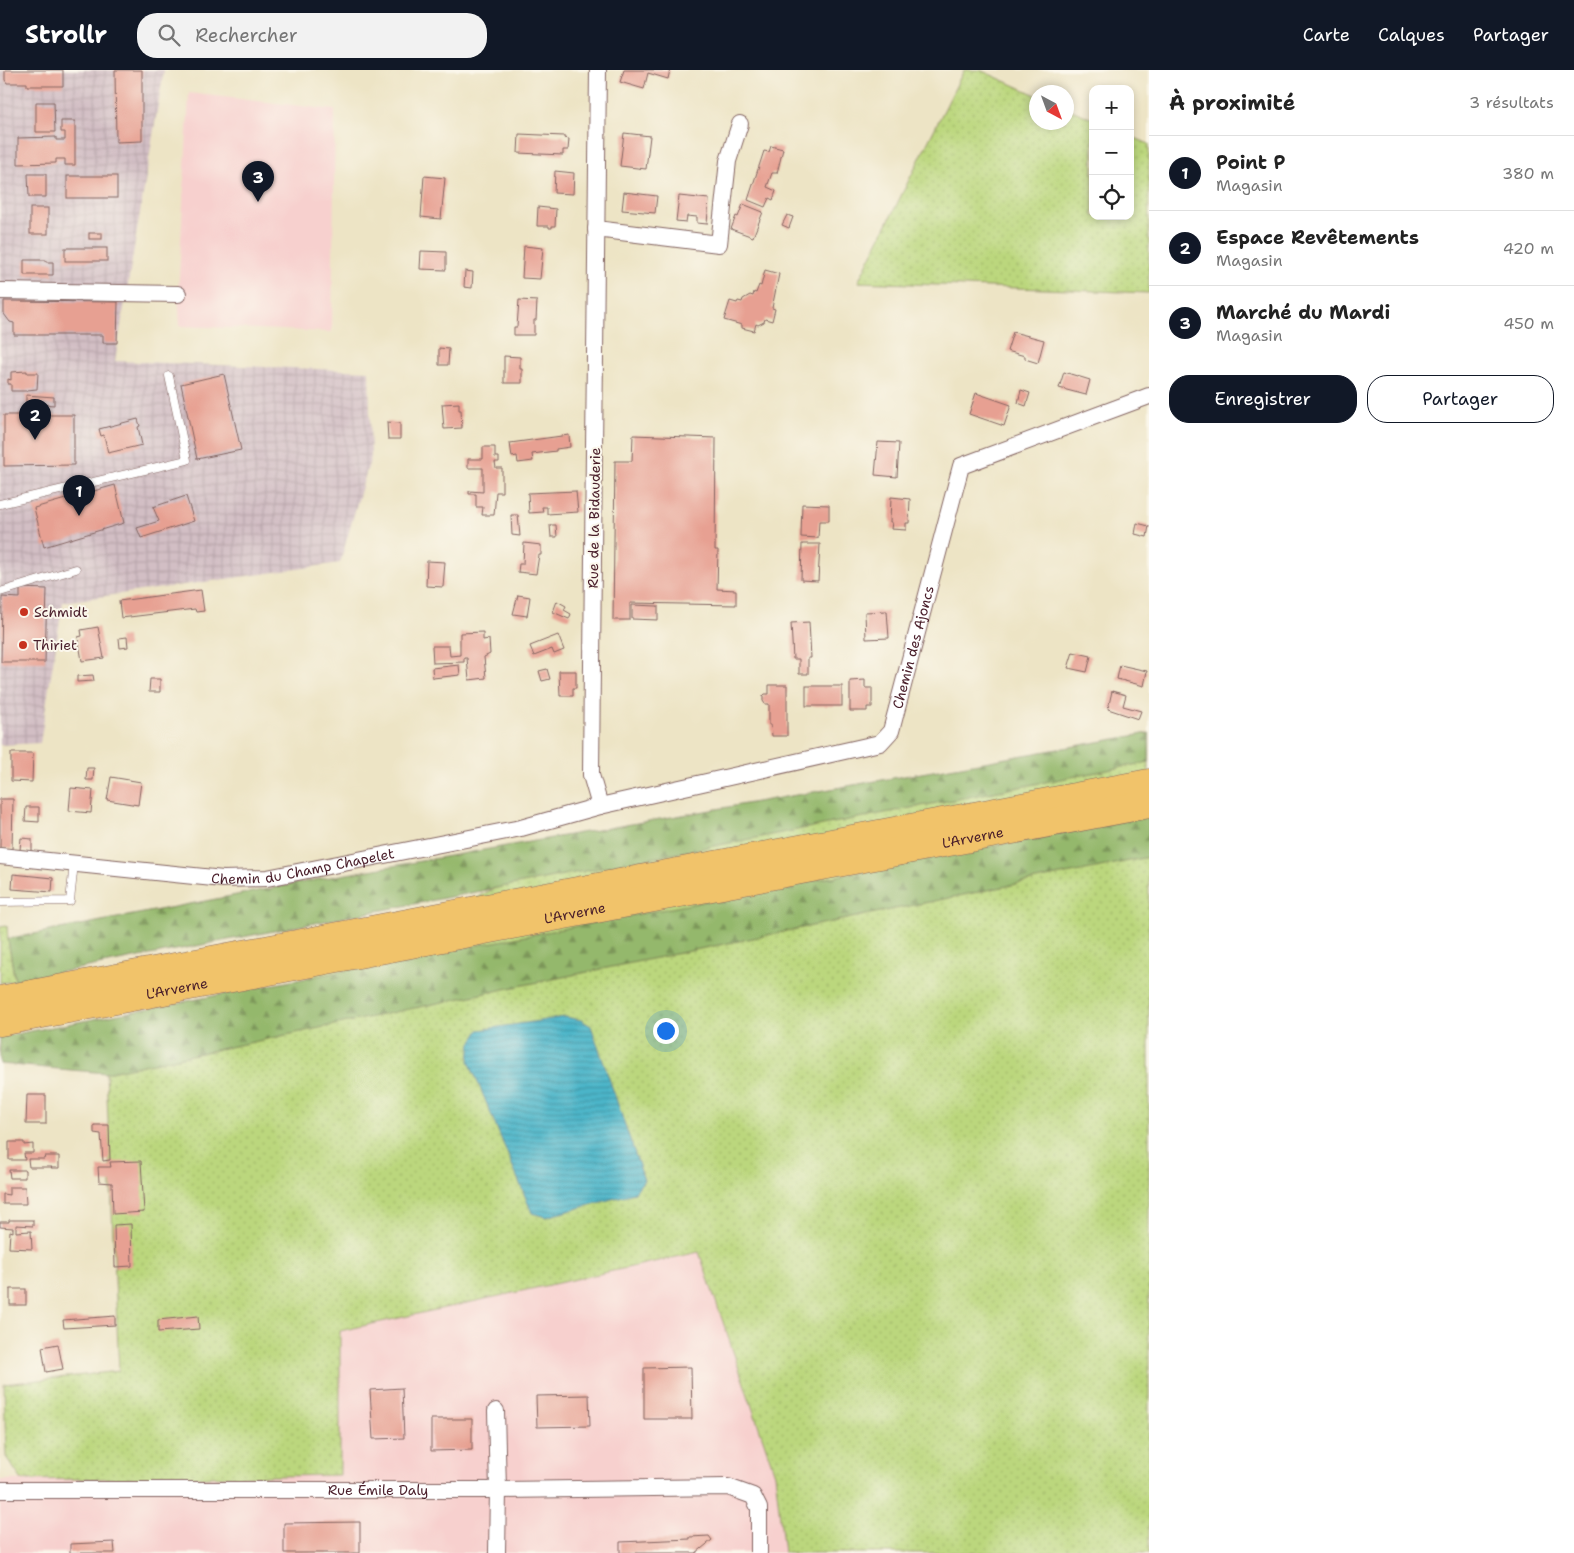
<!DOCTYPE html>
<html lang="fr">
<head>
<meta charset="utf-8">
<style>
	body { margin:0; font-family:"Shantell Sans",sans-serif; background:#f2f2f2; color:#222 }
	.controls { position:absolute; right:15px; top:15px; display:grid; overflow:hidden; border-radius:10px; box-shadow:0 2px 8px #0003 }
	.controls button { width:45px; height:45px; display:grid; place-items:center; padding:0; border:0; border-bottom:1px solid #e0e0e0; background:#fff; color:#222; font:25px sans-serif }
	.compass { position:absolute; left:1029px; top:15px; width:45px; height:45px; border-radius:50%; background:#fff; box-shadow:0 2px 8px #0003; rotate:139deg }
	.you { position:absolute; left:665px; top:960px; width:18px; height:18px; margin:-12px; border:4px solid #fff; border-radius:50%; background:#1a73e8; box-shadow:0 0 0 8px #1a73e833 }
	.badge { display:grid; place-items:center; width:32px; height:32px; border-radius:50%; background:#111827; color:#fff; font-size:16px; font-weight:700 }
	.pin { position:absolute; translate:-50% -41px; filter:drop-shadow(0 1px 2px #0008) }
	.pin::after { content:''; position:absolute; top:26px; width:18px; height:15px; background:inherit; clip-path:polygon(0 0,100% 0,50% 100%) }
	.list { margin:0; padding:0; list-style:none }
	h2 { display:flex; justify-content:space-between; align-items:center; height:65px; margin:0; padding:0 20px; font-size:21px }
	h2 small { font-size:16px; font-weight:400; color:#767676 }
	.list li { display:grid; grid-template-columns:32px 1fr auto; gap:15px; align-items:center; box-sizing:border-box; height:75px; padding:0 20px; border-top:1px solid #e0e0e0 }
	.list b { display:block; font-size:19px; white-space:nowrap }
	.list p { margin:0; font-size:16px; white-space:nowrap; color:#767676 }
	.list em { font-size:16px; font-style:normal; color:#767676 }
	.actions { display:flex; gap:10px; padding:15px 20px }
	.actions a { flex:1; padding:11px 0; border:1px solid #111827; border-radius:20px; text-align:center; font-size:18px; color:#111827 }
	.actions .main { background:#111827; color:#fff }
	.icon { flex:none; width:28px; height:28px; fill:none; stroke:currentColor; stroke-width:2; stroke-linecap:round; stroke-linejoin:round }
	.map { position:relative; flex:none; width:1149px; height:1483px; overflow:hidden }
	header { display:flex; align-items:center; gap:30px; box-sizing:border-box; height:70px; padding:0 25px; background:#111827; color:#fff }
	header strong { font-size:24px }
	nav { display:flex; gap:28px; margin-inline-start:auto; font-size:18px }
	.search { width:350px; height:45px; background:#f2f2f2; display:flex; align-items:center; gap:12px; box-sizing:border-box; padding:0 18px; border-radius:20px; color:#767676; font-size:19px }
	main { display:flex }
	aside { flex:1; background:#fff }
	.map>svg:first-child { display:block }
	.built { fill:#f7d0ce }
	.industrial { fill:url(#industrial-grid) }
	.grass { fill:url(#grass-dots); stroke:#827b54 }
	.forest { fill:url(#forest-firs); stroke:#6f6c4c }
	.water { fill:url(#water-rules); stroke:#4a6a7a }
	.building { fill:#e7a092 }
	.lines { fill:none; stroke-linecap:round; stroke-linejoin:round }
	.lane-casing { stroke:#836461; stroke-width:9 }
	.street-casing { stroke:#836461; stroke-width:18 }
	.highway-casing { stroke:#836461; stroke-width:29 }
	.lane { stroke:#fff; stroke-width:8 }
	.street { stroke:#fff; stroke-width:16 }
	.highway { stroke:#f1c36a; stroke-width:28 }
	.poi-dot { fill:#c8321e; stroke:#fbf7ec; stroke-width:2 }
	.labels { text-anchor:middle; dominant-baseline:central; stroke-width:4; stroke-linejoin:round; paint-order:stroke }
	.street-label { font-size:14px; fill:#4a1f2b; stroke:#fbf7ec }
	.poi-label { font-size:14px; fill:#4a1f2b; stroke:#fbf7ec; text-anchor:start }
</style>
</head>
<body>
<header>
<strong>Strollr</strong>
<div class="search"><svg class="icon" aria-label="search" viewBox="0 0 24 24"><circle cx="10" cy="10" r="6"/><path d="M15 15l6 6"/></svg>Rechercher</div>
<nav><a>Carte</a><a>Calques</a><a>Partager</a></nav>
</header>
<main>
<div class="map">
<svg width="1149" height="1483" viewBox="0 0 1149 1483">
	<defs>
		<pattern id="industrial-grid" width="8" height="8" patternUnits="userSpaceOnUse" patternTransform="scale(1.25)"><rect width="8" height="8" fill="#d2bec4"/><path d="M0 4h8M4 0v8" fill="none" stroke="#b6a3a9"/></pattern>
		<pattern id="grass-dots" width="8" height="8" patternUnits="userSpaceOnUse" patternTransform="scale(1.25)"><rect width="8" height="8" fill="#bbd77d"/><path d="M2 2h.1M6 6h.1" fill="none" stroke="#a2b86c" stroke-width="1.8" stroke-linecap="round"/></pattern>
		<pattern id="forest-firs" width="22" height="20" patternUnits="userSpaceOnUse" patternTransform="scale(1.25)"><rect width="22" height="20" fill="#94b86c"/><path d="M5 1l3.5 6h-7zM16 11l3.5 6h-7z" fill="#7b9559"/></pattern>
		<pattern id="water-rules" width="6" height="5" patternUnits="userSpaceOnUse" patternTransform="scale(1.25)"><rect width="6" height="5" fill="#4bb5c9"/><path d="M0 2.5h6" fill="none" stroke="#4093a3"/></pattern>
	</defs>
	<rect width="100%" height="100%" fill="#fbf7ec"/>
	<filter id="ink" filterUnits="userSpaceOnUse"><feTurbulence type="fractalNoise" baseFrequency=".02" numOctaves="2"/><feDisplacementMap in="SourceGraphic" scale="10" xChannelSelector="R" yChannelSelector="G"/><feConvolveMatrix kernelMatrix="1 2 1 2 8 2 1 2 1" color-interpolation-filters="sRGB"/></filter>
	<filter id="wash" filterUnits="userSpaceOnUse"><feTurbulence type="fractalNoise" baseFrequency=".0096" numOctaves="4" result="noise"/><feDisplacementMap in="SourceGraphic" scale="20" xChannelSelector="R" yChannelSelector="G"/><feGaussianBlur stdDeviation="1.12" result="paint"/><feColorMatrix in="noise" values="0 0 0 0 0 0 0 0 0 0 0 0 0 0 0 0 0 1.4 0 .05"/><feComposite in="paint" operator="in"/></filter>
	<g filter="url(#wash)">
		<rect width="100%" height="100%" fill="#ede4c5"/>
		<g class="built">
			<path d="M189,23L335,40L332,262L180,256L178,224Z"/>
			<path d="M700,1182L775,1404L784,1483H0V1410L340,1405L339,1261Z"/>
		</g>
		<path class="industrial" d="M0,0H164L115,291L369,301L371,387L360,423L340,493L63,532L40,673L0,675Z"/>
		<g class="grass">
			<path d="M964,0H980L1036,25V52H1066L1067,38L1093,49V146H1130V66L1149,74V223L858,212Z"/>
			<path d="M1149,663V1483H784L775,1404L699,1182L340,1261V1405L22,1410L6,1387L4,1314L119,1301L106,1003L599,769Z"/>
			<path d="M7,856L8,869L15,911L0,913V857Z"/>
		</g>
		<g class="forest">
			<path d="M1149,663V692L15,911L8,869L330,807Z"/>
			<path d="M1149,746V787L519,916L106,1003L0,994V967Z"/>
		</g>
		<path class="water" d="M565,947L581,950L591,956L644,1110L634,1123L546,1147L532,1143L469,991L471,973L479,960Z"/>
		<g id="blocks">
			<g class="building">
				<path d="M5,0H63V16H27V13H7L5,10Z"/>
				<path d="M115,0H142V71L116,72Z"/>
				<path d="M624,0H670L668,9L648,3L644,19L620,12Z"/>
				<path d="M36,32H54L55,62H36Z"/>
				<path d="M61,51H75V95H65V89H56V93L18,94V68L56,67V70H65V62H61Z"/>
				<path d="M624,63L650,66L646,99L620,96Z"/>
				<path d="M519,64L564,66V68L569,69L568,80H563V85L518,83Z"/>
				<path d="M771,76L783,79L777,103H772L767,117L776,121L773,130L769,128L765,137L748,130L764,81L769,82Z"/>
				<path d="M555,101L574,103L573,124L554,123Z"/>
				<path d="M28,104H46V127H29Z"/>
				<rect x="67" y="106" width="50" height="22"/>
				<path d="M424,106L445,108L441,149L421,147Z"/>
				<path d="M624,122L657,126L655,143L622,140Z"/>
				<path d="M679,126L709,129L707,154L697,153V147L687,146L686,152L676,151Z"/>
				<path d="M743,134L763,142L753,167L731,159L736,146L738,147Z"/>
				<path d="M538,137L556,139L555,156H552V158H549V156H537Z"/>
				<rect x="30" y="138" width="18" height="26"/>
				<path d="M787,145L793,147L789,158L782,155Z"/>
				<rect x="89" y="163" width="13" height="6"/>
				<path d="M524,176L543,178L540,209L522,208Z"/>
				<rect x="65" y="178" width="42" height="13"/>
				<path d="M421,181L446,182V200L420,199Z"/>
				<path d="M24,190H46V192H53V205H24Z"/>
				<path d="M765,200L779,204L772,238L775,239L772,251L765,249L764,252L758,255L756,254L754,261L742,258V255L724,250L730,231L737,233L738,231L742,232L743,229L750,225L753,226L754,222L756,223L759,215L761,216Z"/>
				<path d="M465,201L473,202L472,218L464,217Z"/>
				<path d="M519,230L537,231L536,250H534V265H514V257H517Z"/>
				<path d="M4,231L118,232L117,273H103V265H14V253L10,252L4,244Z"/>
				<path d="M1013,262L1044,270L1038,293L1025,289V286L1007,281Z"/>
				<path d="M439,278L449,279L448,295H439Z"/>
				<path d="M504,286L520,287V299H522V313H504Z"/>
				<path d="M27,301V303H38L37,319L27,320V321H11V314H8V309L11,310V302Z"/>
				<path d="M1064,302L1090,310L1086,325L1059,318Z"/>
				<path d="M224,304L241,380L197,389L181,314Z"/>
				<path d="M1021,320L1030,323L1026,336L1018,333Z"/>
				<path d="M976,323L1011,335L1004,356L969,344Z"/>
				<path d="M26,325L54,327V335L26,333Z"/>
				<path d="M459,333V340H461L462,358L444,359L442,334Z"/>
				<path d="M4,345H74V395L4,396Z"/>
				<path d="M138,349L140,356L138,357L142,375L108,383L104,365L101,366L99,359Z"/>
				<path d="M387,352L400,353V369H388Z"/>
				<path d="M569,365L570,377L556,379V381L532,384L533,391L518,393L517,386L512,387L510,373Z"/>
				<path d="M633,365L716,368L715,480H718L717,519L736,520V535L630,533V550H613L615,391H632Z"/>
				<path d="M878,372L899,373L897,407L875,405Z"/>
				<path d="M483,377H495V387H499V392H495L496,398H502V422H496L494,445H482L483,437H476V424H469V421L483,422V398H468V389H483Z"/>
				<path d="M115,415L124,453L44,477L34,438Z"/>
				<path d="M576,421L578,442L547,444V437H542L543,442L529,443L528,423Z"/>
				<path d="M186,426L194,451L141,468L137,458L159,451L153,437Z"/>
				<path d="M891,427L910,429L909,453H906V460L891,459L892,452H890Z"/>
				<path d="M802,434L829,435V451H819L818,468L801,467Z"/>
				<path d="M511,445H518L520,466L512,465Z"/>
				<path d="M1137,453L1149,456L1147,467L1135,464Z"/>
				<path d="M550,455H556L557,467H551Z"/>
				<path d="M524,473L541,475V485H539L536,504L518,502L519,494H523Z"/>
				<path d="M802,474H820L818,511L801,510Z"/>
				<path d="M427,491L445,492L443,517L426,516Z"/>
				<path d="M20,518L47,519L45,592H1L2,527L20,528Z"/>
				<path d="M201,520L204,541L196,542L195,539L121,548L119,531Z"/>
				<path d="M518,525L530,527L527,546L513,544Z"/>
				<path d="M557,531L566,536L564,540L571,544L569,549L553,542Z"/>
				<path d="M632,535L658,536V550L632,549Z"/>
				<path d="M887,541L889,568L866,569L865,542Z"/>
				<path d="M809,552L811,588H808V604H799V589H793L791,553Z"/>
				<path d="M98,557L104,588L82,591L78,567L82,566L81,560Z"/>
				<path d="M483,562V570L489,569L490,584L484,587L486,608L469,610L467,588H464V592L433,593L432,576H449L450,586L460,585V563Z"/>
				<path d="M558,565L564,580L554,584L552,579L534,586L530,576Z"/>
				<path d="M127,567L128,577L120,578L119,568Z"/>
				<path d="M1073,582L1091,586L1087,602L1068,598Z"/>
				<path d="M459,595L460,605L433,608L432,598Z"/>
				<path d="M1120,595L1147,601L1144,616L1117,609Z"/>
				<path d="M547,599L550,609L542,611L539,601Z"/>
				<path d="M559,601H576V618H573V626H560Z"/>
				<path d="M93,605L94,611L77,612V606Z"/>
				<path d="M150,609H160V622H149Z"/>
				<path d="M865,610V618H872V637H867V641H850V611Z"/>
				<path d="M769,615H787V666H772L771,655H769V634H765L763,631V626L765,624H769Z"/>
				<rect x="806" y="616" width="36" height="20"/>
				<path d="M1112,621L1126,625L1123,636L1141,641L1138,649L1108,639Z"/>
				<path d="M11,683H33L32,712L11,711Z"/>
				<path d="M87,698H94L93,710H86Z"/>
				<path d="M111,707L141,712L138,735L107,730Z"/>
				<path d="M71,718L93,720L91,743L69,741Z"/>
				<path d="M0,729H13L12,779L0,778Z"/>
				<path d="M26,737H39V752L25,751Z"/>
				<path d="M21,768L32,769V781L20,780Z"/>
				<path d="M13,804L53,808L52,822L12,819Z"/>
				<path d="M27,1025H46V1054H26Z"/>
				<path d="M94,1055H109L110,1090L103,1091L101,1064L94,1063Z"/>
				<path d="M9,1072H24V1075L33,1074V1083H24L25,1090H9Z"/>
				<path d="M45,1086H59V1098H51L52,1097H29L28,1089H44Z"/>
				<path d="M141,1091L144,1142L113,1144L112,1113L99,1112L98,1097H111L110,1092Z"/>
				<path d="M9,1100H25V1108H10Z"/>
				<path d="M9,1117H25L26,1134H3V1124L9,1125Z"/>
				<path d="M9,1150H33V1156L16,1155V1162L31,1161L32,1179L9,1178L10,1161L13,1162V1158L0,1157V1152H9Z"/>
				<path d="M131,1154L132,1196L115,1197L114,1155Z"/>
				<rect x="10" y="1219" width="16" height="16"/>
				<path d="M115,1246V1255L64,1258L63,1250Z"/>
				<path d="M198,1246L199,1259L158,1262V1250Z"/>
				<path d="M58,1274L63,1299L46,1302L42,1277Z"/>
				<path d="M691,1297L692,1349H644V1298Z"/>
				<path d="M402,1318L404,1368L373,1369L370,1320Z"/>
				<path d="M589,1325L590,1356L537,1357L536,1326Z"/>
				<path d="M431,1349H472V1380L431,1381Z"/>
				<path d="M360,1452V1483H284V1453Z"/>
				<path d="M709,1466L712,1470L696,1483H620V1472L690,1469V1467Z"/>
				<path d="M114,1472L115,1483H70V1474Z"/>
			</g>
		</g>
	</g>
	<g filter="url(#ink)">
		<use href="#blocks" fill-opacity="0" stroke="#836461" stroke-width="1"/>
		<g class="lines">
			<g class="lane-casing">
				<g id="lane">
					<path d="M0,434L187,390L169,306"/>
					<path d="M0,522L76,499"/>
					<path d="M0,832L70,831L74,793"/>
				</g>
			</g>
			<g class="street-casing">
				<g id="street">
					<path d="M598,0C594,235 594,470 591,705L600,736"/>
					<path d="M596,159L719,174L728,91L740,54"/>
					<path d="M0,221L178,224"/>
					<path id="s1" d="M0,786L223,809L267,808L521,758L600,736L880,673L891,661L961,396L1149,326"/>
					<path d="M496,1341L498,1420L497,1483"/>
					<path id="s2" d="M0,1420H498L728,1417L753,1426L759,1438V1483"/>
				</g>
			</g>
			<g class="highway-casing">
				<g id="highway">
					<path d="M0,930L1149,713"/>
					<path id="s3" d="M0,952L1149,734"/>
				</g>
			</g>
			<use href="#lane" class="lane"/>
			<use href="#street" class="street"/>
			<use href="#highway" class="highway"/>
		</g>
	</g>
	<g class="poi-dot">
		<circle cx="24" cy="542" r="5"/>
		<circle cx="23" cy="575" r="5"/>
	</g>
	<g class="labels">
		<g class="street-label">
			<text transform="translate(594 448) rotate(-89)">Rue de la Bidauderie</text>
			<text stroke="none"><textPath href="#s1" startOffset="999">Chemin des Ajoncs</textPath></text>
			<text stroke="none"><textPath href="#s3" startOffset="990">L'Arverne</textPath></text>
			<text stroke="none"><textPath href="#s1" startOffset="305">Chemin du Champ Chapelet</textPath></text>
			<text stroke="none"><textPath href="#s3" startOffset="585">L'Arverne</textPath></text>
			<text stroke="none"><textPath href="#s3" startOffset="180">L'Arverne</textPath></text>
			<text stroke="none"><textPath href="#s2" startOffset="378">Rue Émile Daly</textPath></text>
		</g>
		<g class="poi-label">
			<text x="34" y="542">Schmidt</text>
			<text x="33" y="575">Thiriet</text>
		</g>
	</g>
</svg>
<div class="controls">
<button>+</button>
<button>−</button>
<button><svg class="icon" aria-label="locate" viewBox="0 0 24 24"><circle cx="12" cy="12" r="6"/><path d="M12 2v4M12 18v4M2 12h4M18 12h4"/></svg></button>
</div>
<svg class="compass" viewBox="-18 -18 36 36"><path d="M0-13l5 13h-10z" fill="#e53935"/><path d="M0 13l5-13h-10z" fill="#767676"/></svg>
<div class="you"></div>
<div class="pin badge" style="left:79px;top:446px">1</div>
<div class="pin badge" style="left:35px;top:370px">2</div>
<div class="pin badge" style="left:258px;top:132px">3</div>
</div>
<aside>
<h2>À proximité<small>3 résultats</small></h2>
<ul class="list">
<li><span class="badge">1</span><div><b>Point P</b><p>Magasin</p></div><em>380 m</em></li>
<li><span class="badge">2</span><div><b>Espace Revêtements</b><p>Magasin</p></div><em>420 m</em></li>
<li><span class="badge">3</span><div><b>Marché du Mardi</b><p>Magasin</p></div><em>450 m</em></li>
</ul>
<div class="actions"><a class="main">Enregistrer</a><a>Partager</a></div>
</aside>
</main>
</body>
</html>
